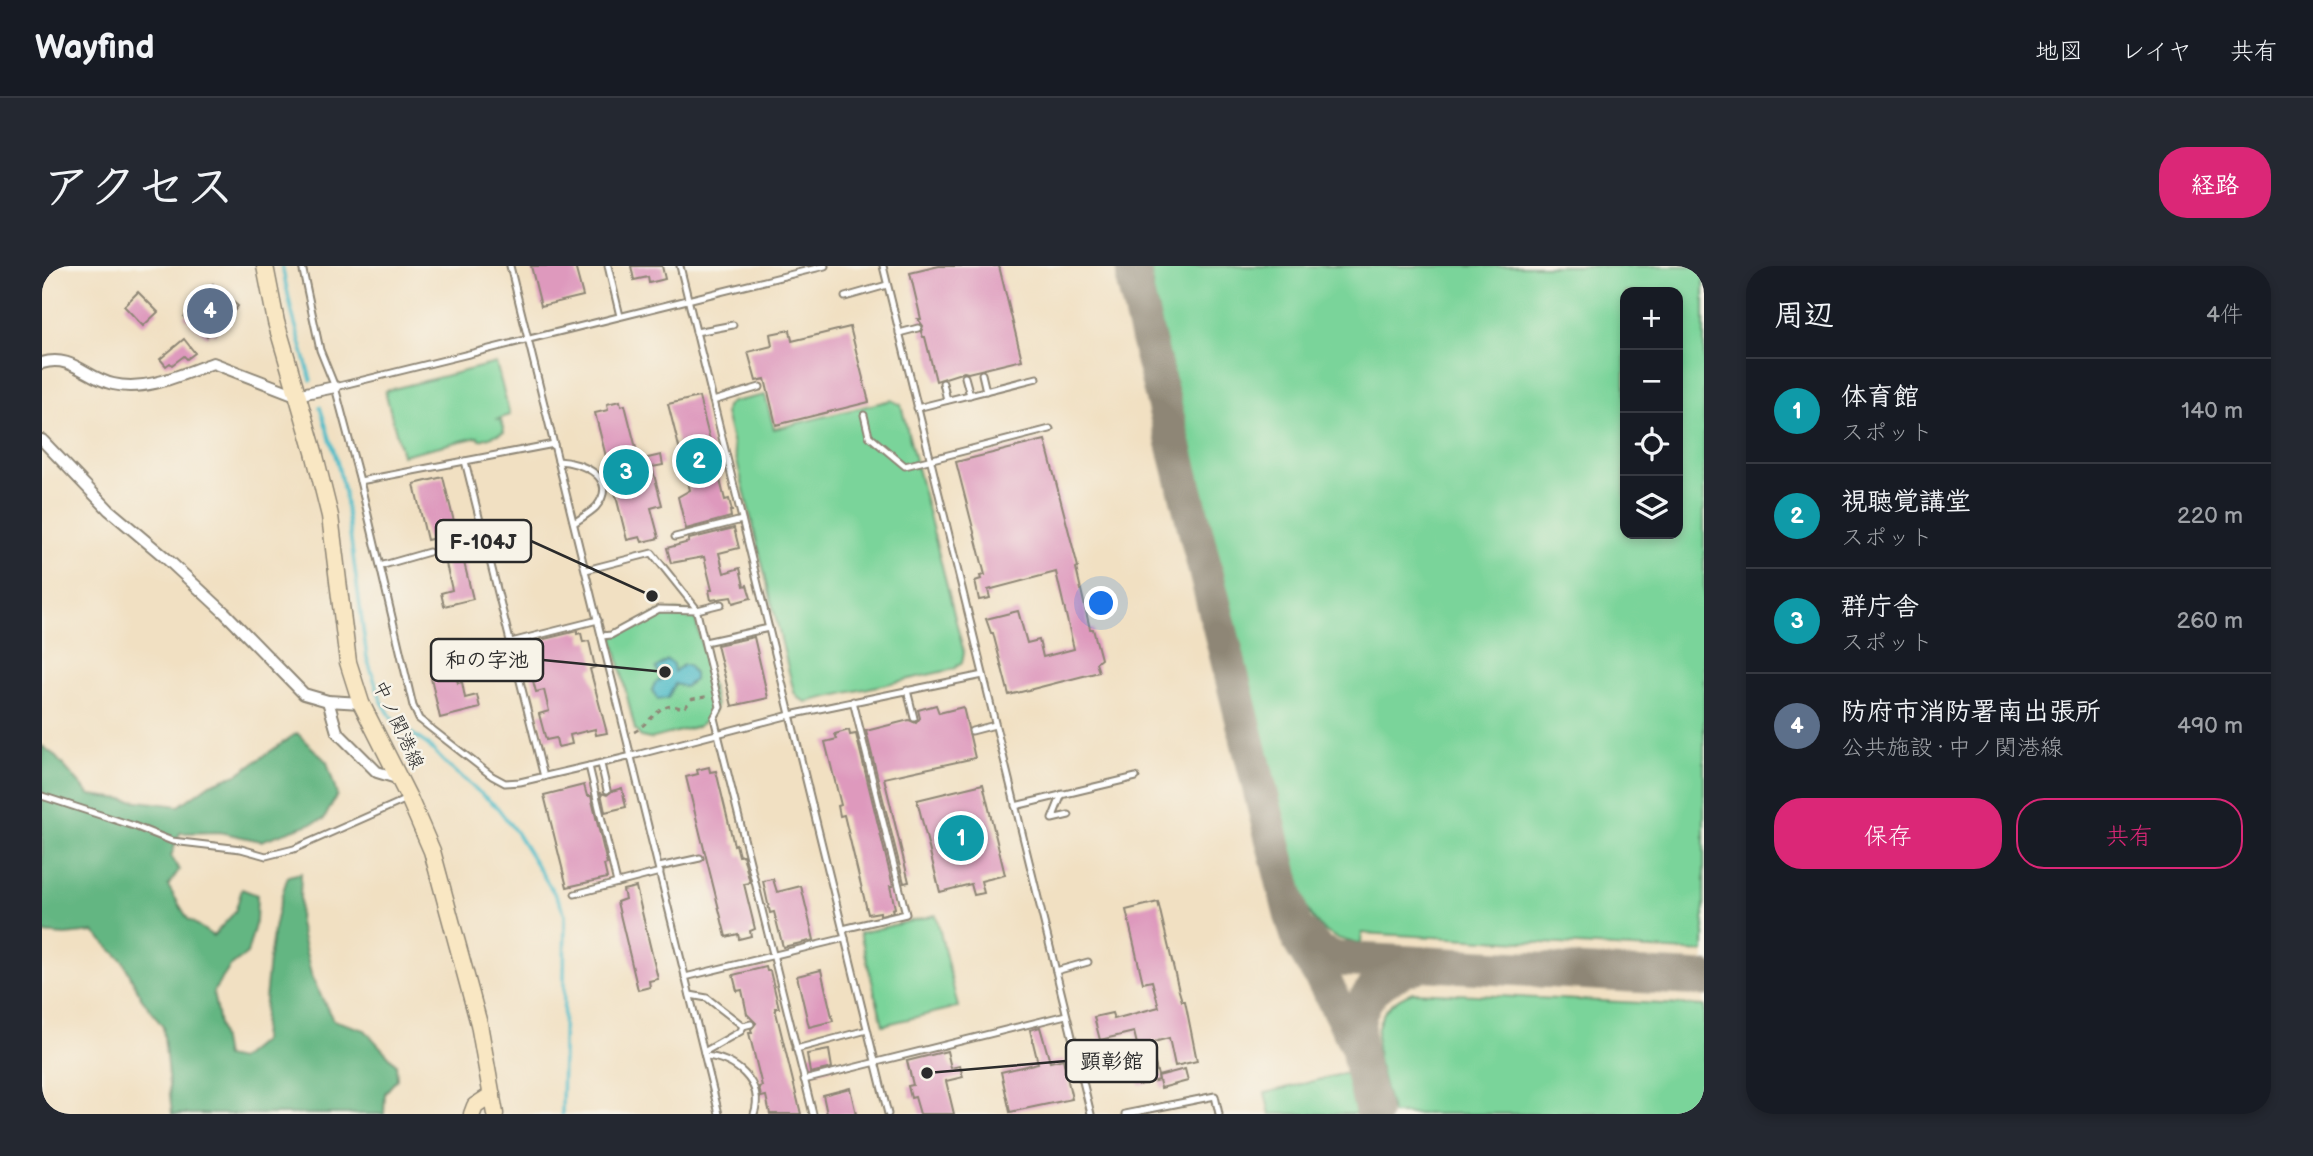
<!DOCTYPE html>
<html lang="ja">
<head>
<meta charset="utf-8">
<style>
	body { margin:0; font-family:"Balsamiq Sans","Klee One",sans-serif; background:#242831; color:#f1f3f6 }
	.controls { position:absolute; right:21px; top:21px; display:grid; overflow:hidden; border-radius:14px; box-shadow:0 4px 10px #0003 }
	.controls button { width:63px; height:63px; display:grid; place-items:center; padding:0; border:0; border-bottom:2px solid #363941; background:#171b24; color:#f1f3f6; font:35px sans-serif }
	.you { position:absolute; left:1060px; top:338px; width:24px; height:24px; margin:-18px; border:5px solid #fff; border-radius:50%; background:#1a73e8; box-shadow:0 0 0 10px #1a73e833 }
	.badge { display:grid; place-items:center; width:46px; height:46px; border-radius:50%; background:#db2777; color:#fff; font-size:23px; font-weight:700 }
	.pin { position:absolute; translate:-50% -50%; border:4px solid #fff; box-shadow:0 2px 7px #0006 }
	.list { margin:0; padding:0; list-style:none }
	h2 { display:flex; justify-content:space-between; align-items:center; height:91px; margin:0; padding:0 28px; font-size:30px }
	h2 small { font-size:23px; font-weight:400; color:#9ea1a6 }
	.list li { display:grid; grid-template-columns:46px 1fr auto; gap:21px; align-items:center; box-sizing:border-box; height:105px; padding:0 28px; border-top:2px solid #363941 }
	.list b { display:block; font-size:26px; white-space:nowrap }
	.list p { margin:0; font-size:23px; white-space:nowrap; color:#9ea1a6 }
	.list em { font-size:23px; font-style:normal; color:#9ea1a6 }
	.actions { display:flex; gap:14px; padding:21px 28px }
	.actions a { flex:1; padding:16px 0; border:2px solid #db2777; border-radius:28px; text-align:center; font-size:24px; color:#db2777 }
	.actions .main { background:#db2777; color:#fff }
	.icon { flex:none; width:38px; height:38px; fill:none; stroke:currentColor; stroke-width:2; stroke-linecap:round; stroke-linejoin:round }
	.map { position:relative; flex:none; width:1662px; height:848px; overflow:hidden; border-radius:28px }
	header { display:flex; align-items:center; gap:42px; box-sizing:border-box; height:98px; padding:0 35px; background:#171b24; border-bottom:2px solid #363941 }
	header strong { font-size:33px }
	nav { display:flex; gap:38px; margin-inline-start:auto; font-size:24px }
	.intro { display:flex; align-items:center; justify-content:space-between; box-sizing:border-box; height:168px; padding:0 42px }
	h1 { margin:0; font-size:49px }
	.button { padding:18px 32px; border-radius:28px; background:#db2777; color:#fff; font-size:24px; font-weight:700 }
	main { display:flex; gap:42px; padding:0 42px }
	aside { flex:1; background:#171b24; border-radius:28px; box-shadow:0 4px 10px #0003 }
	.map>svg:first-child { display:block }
	.green { fill:#7ad49a; stroke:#528062; stroke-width:2; fill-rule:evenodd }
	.forest { fill:#63b682; stroke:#477056; stroke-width:2 }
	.water { fill:#4fbcc8; stroke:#3d747a; stroke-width:2 }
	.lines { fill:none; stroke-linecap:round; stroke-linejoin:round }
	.stream { stroke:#4fbcc8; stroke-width:3.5 }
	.taxiway { stroke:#8e8676; stroke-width:35 }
	.building { fill:#de99bd }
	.lane-casing { stroke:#8e8676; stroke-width:9 }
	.street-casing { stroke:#8e8676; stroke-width:14 }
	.secondary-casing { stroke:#8e8676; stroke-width:19 }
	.path { stroke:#8e8676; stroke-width:2.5; stroke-dasharray:5 5; stroke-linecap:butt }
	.lane { stroke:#fff; stroke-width:5 }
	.street { stroke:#fff; stroke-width:10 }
	.secondary { stroke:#f9e7c3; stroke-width:16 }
	.labels { text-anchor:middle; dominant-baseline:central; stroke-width:5; stroke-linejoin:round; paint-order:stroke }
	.street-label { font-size:19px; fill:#2b2b2b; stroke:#f7f3e8 }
	.leader { fill:none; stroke:#2b2b2b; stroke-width:2.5 }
	.callout-dot { fill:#2b2b2b; stroke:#f7f3e8; stroke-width:2.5 }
	.callout { fill:#f7f3e8; stroke:#2b2b2b; stroke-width:2.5 }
	.callout-label { font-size:21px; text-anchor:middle; font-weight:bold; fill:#2b2b2b }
</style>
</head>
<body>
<header>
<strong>Wayfind</strong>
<nav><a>地図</a><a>レイヤ</a><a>共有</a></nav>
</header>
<div class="intro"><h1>アクセス</h1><a class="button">経路</a></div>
<main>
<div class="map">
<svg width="1662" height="848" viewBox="0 0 1662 848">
	<rect width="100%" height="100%" fill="#f7f3e8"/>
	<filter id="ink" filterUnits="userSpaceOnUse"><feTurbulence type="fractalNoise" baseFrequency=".0143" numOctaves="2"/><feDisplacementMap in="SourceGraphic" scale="14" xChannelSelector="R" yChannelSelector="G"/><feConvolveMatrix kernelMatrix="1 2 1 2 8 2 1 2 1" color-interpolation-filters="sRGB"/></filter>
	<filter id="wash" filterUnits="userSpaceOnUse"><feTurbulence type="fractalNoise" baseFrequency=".00686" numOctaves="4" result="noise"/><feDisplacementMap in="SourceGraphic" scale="28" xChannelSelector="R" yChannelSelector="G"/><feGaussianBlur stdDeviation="1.57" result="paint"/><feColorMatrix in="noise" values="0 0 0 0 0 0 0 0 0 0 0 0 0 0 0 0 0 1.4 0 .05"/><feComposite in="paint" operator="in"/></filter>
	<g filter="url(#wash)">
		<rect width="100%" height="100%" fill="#f1e0c2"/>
		<g class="green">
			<path d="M1110,0H1662V686L1320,667L1319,677C1288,675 1274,662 1260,634L1111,25ZM1583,26H1636V268H1583Z"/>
			<path d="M454,97L468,149L456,153L459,154L462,166L438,174L436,171L360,189L343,125Z"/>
			<path d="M723,129L732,163L849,134L859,139L922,387L920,396L912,403L764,436L756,432L752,426L683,147L684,140L690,136Z"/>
			<path d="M629,345L652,347L674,440L671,447L657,460L608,473L599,471L593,464L571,371L617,347Z"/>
			<path d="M894,649L916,741L841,759L818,667Z"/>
			<path d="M1371,726L1662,740V848H1350C1339,804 1313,746 1371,726Z"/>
			<path d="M1304,807L1314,848H1228L1223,827Z"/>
		</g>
		<path class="forest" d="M255,467L285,496L295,529L282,553L219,575L177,566L138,567L129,590L137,604L126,620L146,653L171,670L193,646L200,623L215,629L214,655L205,688L188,701L171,726L183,791L197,794L220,775C224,719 227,663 246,610L259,607L257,657L270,712L291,754L323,764L354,798L355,813L343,827L342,848H130L121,761L99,731L81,695L52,666L23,669L0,667V480L11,488L48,529L137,540L168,518L197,507Z"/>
		<path class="water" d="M625,394L631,398L632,406L641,399H646L652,408V414L643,421L633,418L626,432L616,434L610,424L613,417L620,413L614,402Z"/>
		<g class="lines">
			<g class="stream">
				<path d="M240,0L250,47L269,114"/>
				<path d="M278,141L295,195L303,231L325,392L339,434L351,454L386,479L406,500L455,541L474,566L517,635L523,649L520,848"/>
			</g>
			<g class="taxiway">
				<path d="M1091,0L1092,18L1250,652L1258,676L1284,719L1314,777"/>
				<path d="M1259,667L1277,686L1295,693L1662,713"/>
				<path d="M1331,848C1315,782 1291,725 1377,699"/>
			</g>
		</g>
		<g id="blocks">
			<g class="building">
				<path d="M489,0H533L541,30L499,40Z"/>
				<path d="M589,0H620L623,13L607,17L606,11L592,14Z"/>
				<path d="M897,0H957L980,94L926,107L922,106L894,115L883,71H881L879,66L881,60L876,53H879L868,7Z"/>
				<path d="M171,18L196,40L172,69L169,66L165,71L142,51Z"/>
				<path d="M96,26L116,46L101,60L82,40Z"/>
				<path d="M808,61L827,136L734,159L723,113L714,115L706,86L730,80L728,68L748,64L750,75Z"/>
				<path d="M142,73L153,87L145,93L142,90L130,99L128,97L124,100L118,93Z"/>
				<path d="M657,131L683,234L687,233L690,245H688L689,251L644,263L636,231L648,224L626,138Z"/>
				<path d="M578,135L579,140L583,139L597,194L619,189L621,199L610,201L620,239L609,242L617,272L600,276L598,271L585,274L553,147L566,144L565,138Z"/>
				<path d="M1003,174L1036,301L1034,302L1048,363H1051L1059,393L1054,397L1057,406L967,429L951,367H949L944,353L976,345L985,377L997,374L1001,391L1032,383L1014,306L946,324L948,332L937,334L933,315L939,313L938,310L943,309L914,196Z"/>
				<path d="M401,211L431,333L402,340L399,327L410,324L398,271L385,274L372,218Z"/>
				<path d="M692,262L697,282L677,287L682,307L698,302L702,320L705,319L709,332L691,337L689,331L669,334L667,324H670L662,291L629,297L625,282L647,276V273Z"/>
				<path d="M535,365V368L539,367L541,376L547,375L553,401L548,403L565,467L554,469L553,463L528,469L530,478L516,481L514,472L504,474L497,448L507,445L502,424L494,426L483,385L491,383L490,376Z"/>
				<path d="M712,371L726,432L690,440L675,379Z"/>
				<path d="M413,407L416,417L420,416L423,432L435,429L438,442L398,452L389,412Z"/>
				<path d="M894,439L897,447L921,441L933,492L842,512L867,616L862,617L824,465L867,454L874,457L878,452L876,444Z"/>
				<path d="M807,464L808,469L814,468L851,620H848L853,642L850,643L851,646L838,649V646L826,648L802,549L798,550L796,540L799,539L783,476L795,473L793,468Z"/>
				<path d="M667,501L668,506L674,505L692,579L694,578L697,590L701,589L708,617L702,618L713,663L708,665L709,670L697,673L696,668L684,671L644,511L656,508L655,504Z"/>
				<path d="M941,518L963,609L939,615L942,627L932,629L929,618L898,626L875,534Z"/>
				<path d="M542,519L545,530H549L565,598L562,599L565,612L525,621L502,529Z"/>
				<path d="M580,522L584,541L563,546L559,527L565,529L570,525Z"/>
				<path d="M731,613L735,626L759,620L772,674L741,681L732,646L728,647L721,615Z"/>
				<path d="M594,621L616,713L607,715L608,721L596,724L575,636L583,633L581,624Z"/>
				<path d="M1116,636L1137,725L1140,735H1143L1155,795L1133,800L1127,772L1108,777L1117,814L1097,819L1095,808L1102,807L1092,766L1058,774L1052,751L1070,747L1072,753L1117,741L1110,715L1101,717L1084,644Z"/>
				<path d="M724,701L725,705H728L737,742H733L759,848H728L724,830L719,831L717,821L720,820L707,767H710L709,763L714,757L705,748L700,724L695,725L691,709Z"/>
				<path d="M779,704L791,755L767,761L755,710Z"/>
				<path d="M998,761L1008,796L1021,793L1030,833L968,846L959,806L996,797L988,764Z"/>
				<path d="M787,784L790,802L768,807L765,788Z"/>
				<path d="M905,785L909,802L918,800L921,811L904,815L912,848H878L873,831L869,832L866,820L871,819L865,795Z"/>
				<path d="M1143,803L1146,815L1119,822L1116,810Z"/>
				<path d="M808,822L814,848H785L781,829Z"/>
			</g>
		</g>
	</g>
	<g filter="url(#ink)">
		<use href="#blocks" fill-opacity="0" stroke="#8e8676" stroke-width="2"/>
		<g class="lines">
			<g class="lane-casing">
				<g id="lane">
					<path d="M260,0L278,84L293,121L318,215L371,440L377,453L450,510L463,517L478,516L590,490L748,449L941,409"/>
					<path d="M468,0L677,848"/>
					<path d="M566,0L578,50"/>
					<path d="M638,0L846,848"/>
					<path d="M841,0L1049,848"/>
					<path d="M803,31L845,19"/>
					<path d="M654,66L691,59"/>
					<path d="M857,67L876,62"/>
					<path d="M940,108L944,125"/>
					<path d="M923,111L928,129"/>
					<path d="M901,117L905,134"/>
					<path d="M293,121L783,0"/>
					<path d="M671,135L718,121"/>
					<path d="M875,142L995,112"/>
					<path d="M822,149L827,170L863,200L1008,163"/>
					<path d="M423,195L502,511"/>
					<path d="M516,195C540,196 578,212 554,241C548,247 539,252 532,257"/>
					<path d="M318,215L512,178"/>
					<path d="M633,271L700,254"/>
					<path d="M338,300L387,286"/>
					<path d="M544,304L610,287L654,342L678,441L672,452L771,848"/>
					<path d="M560,370L569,369L617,343L655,344L679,338"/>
					<path d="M469,376L556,354"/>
					<path d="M663,376L727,362"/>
					<path d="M865,424L872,452"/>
					<path d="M930,465L953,459"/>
					<path d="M559,498L565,524"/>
					<path d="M547,500L575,617"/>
					<path d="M1020,528L1010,553L1027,549"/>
					<path d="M0,530L92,560L130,575L199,583L224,590L252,583L365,533"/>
					<path d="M973,540L1094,511"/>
					<path d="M617,601L658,592"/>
					<path d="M533,628L618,606"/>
					<path d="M801,663L864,648L811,435"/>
					<path d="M1014,705L1046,696"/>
					<path d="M643,711L803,672"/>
					<path d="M648,729L665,732L701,760L709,758"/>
					<path d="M754,783L825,764"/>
					<path d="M662,786L699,765L701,760"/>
					<path d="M663,790C692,792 723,816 712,848"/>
					<path d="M762,814L1024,749"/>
					<path d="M1083,848L1173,830L1177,848"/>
				</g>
			</g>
			<g class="street-casing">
				<g id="street">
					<path d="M0,97C30,88 44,112 71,118C105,126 140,108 171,97L254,129L293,121"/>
					<path d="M0,174L67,244L125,293L183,347L262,428L286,435L319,437"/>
					<path d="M286,435L295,466L335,506L358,513"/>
				</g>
			</g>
			<g class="secondary-casing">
				<g id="secondary">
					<path d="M223,0L234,56L272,186L288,250L306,396L319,437L367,532L390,585L437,758L453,848"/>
					<path d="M430,848L433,840L450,829"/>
				</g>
			</g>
			<path class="path" d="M592,466C605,460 615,440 630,440C634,440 638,442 642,442L650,433L666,430"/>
			<use href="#lane" class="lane"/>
			<use href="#street" class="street"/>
			<use href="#secondary" class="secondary"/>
		</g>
	</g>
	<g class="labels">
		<g class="street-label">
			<text transform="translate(356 459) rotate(65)">中ノ関港線</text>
		</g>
	</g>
	<path class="leader" d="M610 330L489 275M623 406L501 394M885 807L1024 795"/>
	<g class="callout-dot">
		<circle cx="610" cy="330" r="7"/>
		<circle cx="623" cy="406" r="7"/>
		<circle cx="885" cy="807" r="7"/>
	</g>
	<g class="callout">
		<rect x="394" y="254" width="95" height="42" rx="7"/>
		<rect x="389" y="373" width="112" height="42" rx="7"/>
		<rect x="1024" y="774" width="91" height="42" rx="7"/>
	</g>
	<g class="callout-label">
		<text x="441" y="283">F-104J</text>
		<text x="445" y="401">和の字池</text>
		<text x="1070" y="802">顕彰館</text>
	</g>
</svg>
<div class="controls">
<button>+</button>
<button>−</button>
<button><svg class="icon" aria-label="locate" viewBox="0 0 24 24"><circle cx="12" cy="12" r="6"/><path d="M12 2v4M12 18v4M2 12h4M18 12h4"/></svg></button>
<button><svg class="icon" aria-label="layers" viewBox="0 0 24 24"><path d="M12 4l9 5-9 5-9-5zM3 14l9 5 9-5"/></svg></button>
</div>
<div class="you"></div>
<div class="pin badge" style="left:919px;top:572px;background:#0f9aa8">1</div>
<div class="pin badge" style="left:657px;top:195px;background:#0f9aa8">2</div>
<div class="pin badge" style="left:584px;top:206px;background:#0f9aa8">3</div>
<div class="pin badge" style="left:168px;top:45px;background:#5c6f8a">4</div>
</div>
<aside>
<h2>周辺<small>4件</small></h2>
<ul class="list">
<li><span class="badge" style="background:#0f9aa8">1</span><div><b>体育館</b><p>スポット</p></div><em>140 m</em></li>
<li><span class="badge" style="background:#0f9aa8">2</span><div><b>視聴覚講堂</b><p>スポット</p></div><em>220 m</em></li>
<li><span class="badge" style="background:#0f9aa8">3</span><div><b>群庁舎</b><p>スポット</p></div><em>260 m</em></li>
<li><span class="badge" style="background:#5c6f8a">4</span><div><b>防府市消防署南出張所</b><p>公共施設 · 中ノ関港線</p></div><em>490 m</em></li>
</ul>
<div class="actions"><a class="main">保存</a><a>共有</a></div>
</aside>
</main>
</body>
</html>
